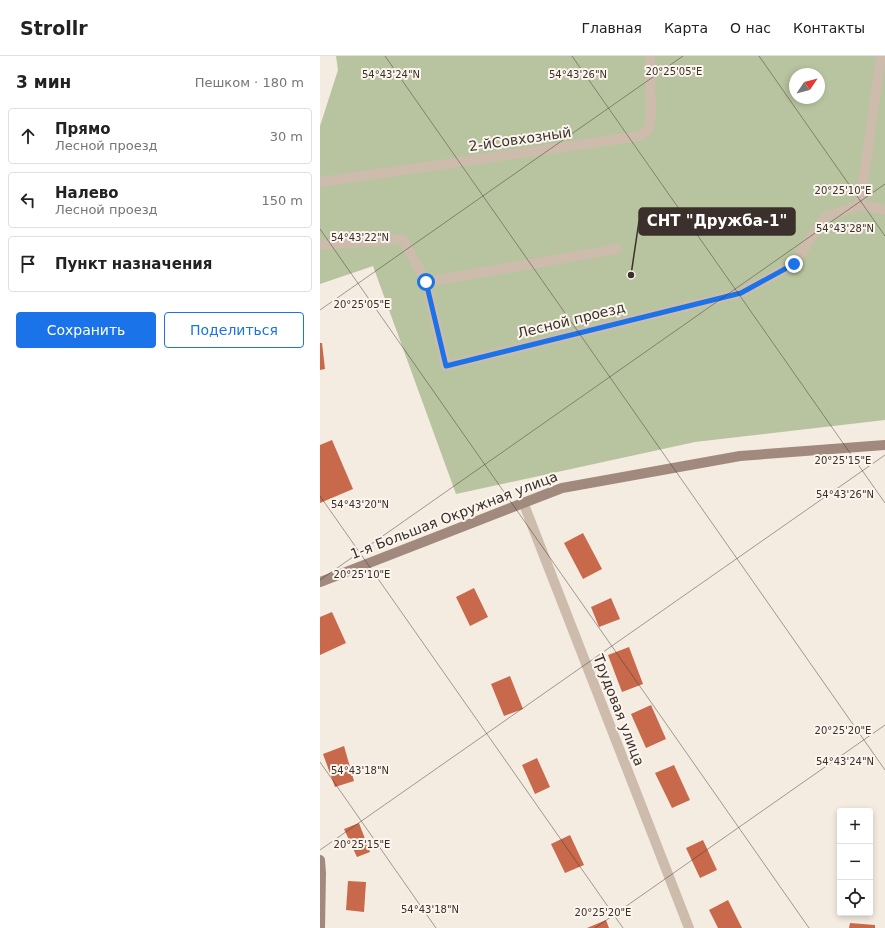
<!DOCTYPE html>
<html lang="ru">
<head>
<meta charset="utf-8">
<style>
	body { margin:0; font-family:"DejaVu Sans",sans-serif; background:#f6f6f6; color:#222 }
	.controls { position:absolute; right:12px; bottom:12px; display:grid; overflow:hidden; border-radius:4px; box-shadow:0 2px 6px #0003 }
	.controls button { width:36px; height:36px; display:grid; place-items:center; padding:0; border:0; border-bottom:1px solid #e0e0e0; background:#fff; color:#222; font:20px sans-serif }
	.compass { position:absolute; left:469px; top:12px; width:36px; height:36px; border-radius:50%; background:#fff; box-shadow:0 2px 6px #0003; rotate:55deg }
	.stop { position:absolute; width:12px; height:12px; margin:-9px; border:3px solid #1a73e8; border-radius:50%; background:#fff }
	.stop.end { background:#1a73e8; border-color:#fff; box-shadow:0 1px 4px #0008 }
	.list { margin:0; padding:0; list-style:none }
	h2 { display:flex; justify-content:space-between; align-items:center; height:52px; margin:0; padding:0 16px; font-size:17px }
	h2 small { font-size:13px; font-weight:400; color:#767676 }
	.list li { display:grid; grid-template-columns:26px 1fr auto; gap:12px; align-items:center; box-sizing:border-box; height:56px; margin:0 8px 8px; padding:0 8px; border:1px solid #e0e0e0; border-radius:4px }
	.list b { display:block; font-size:15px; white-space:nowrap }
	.list p { margin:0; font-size:13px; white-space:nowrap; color:#767676 }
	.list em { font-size:13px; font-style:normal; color:#767676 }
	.actions { display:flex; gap:8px; padding:12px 16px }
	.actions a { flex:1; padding:9px 0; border:1px solid #1a73e8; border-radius:4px; text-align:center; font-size:14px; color:#1a73e8 }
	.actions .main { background:#1a73e8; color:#fff }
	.icon { flex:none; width:22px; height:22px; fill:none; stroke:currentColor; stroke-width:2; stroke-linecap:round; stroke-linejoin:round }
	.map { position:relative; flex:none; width:565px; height:872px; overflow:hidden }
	header { display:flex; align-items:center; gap:24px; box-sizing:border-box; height:56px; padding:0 20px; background:#fff; border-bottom:1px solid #e0e0e0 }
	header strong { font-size:19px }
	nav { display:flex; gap:22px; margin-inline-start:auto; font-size:14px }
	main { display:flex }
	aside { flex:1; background:#fff }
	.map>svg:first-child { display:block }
	.green { fill:#b8c4a0; fill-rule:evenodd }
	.building { fill:#c8694b }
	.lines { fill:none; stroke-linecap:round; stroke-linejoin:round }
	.street { stroke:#cdbbac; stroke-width:10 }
	.secondary { stroke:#a18a7d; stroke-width:10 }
	.route { stroke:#1a73e8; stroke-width:5 }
	.ticks { fill:none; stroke:#3b302b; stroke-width:1; stroke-opacity:0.45 }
	.labels { text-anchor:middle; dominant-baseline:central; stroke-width:4; stroke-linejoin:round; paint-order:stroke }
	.street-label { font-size:14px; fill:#3b302b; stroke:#fbf5ee }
	.ticks-label { font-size:10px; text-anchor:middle; fill:#3b302b; stroke:#fbf5ee; stroke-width:4; stroke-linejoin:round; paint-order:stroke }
	.leader { fill:none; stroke:#3b302b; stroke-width:1.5 }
	.callout-dot { fill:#3b302b; stroke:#fbf5ee; stroke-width:1.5 }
	.callout { fill:#3b302b; stroke:#3b302b; stroke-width:1.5 }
	.callout-label { font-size:15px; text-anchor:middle; font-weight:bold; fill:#fff }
</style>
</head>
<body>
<header>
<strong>Strollr</strong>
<nav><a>Главная</a><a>Карта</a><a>О нас</a><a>Контакты</a></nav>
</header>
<main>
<aside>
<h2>3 мин<small>Пешком · 180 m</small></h2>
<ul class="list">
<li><svg class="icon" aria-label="ahead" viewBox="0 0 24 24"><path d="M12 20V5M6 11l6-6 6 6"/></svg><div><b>Прямо</b><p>Лесной проезд</p></div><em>30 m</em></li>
<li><svg class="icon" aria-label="left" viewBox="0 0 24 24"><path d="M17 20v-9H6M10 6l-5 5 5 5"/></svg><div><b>Налево</b><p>Лесной проезд</p></div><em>150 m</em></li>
<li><svg class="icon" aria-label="arrive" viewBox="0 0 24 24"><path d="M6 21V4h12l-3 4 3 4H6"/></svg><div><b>Пункт назначения</b></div></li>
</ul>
<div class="actions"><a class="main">Сохранить</a><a>Поделиться</a></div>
</aside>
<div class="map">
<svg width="565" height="872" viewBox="0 0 565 872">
	<rect width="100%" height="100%" fill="#f4ebe1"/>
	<path class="green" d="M16,0H565V364L375,386L136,438L53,210L0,228V70L18,14ZM475,18H499V42H475Z"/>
	<g class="building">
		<path d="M0,287H2L5,313L0,314Z"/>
		<path d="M12,384L33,433L0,447V389Z"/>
		<path d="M263,477L282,513L263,523L244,487Z"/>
		<path d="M154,532L168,561L150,570L136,541Z"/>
		<path d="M291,542L300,563L279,571L271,551Z"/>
		<path d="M12,556L26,587L0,599V561Z"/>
		<path d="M309,591L323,628L302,636L288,599Z"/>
		<path d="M190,620L203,653L184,660L171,628Z"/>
		<path d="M331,649L346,683L326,692L311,658Z"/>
		<path d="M24,690L34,725L15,731L3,698Z"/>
		<path d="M217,702L230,731L215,738L202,709Z"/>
		<path d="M354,709L370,744L352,752L335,717Z"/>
		<path d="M39,767L50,796L37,801L24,773Z"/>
		<path d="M250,779L264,809L245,817L231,788Z"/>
		<path d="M383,784L397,814L380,822L366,792Z"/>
		<path d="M28,825L46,826L44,856L26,854Z"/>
		<path d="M408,844L422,872H398L389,854Z"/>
		<path d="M286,864L289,872H267Z"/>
		<path d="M530,867L555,869V872H529Z"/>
	</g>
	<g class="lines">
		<g class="street">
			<path d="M0,126L320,80L329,73L331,60L330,0"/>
			<path d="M540,149L561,0"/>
			<path d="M0,189L83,183L106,226L126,310L421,237L474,208L505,161L540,149L565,154"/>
			<path d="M106,226L297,193"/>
			<path d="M203,446L369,872"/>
		</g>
		<g class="secondary">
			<path d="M0,526L242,432L420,400L565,389"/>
			<path d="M0,804L1,817L0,872"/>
		</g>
	</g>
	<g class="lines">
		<path class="route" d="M106,226L126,310L421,237L474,208"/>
	</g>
	<path class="ticks" d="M65,0L565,714M252,0L565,447M439,0L565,180M0,173L489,872M0,254L363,0M0,440L303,872M0,524L565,128M0,706L116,872M0,794L565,399M275,872L565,669"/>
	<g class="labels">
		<g class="street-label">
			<text transform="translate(200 83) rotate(-8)">2-йСовхозный</text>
			<text transform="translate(251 264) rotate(-14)">Лесной проезд</text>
			<text transform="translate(134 459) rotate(-21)">1-я Большая Окружная улица</text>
			<text transform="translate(299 654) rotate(69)">Трудовая улица</text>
		</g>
	</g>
	<g class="ticks-label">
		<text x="354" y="19">20°25'05"E</text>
		<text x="71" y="22">54°43'24"N</text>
		<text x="258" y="22">54°43'26"N</text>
		<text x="523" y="138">20°25'10"E</text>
		<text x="525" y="176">54°43'28"N</text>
		<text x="40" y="185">54°43'22"N</text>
		<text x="42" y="252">20°25'05"E</text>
		<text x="523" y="408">20°25'15"E</text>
		<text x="525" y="442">54°43'26"N</text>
		<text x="40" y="452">54°43'20"N</text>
		<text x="42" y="522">20°25'10"E</text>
		<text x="523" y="678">20°25'20"E</text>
		<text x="525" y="709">54°43'24"N</text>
		<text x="40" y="718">54°43'18"N</text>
		<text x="42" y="792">20°25'15"E</text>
		<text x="110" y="857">54°43'18"N</text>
		<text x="283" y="860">20°25'20"E</text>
	</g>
	<path class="leader" d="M311 219L319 165"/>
	<circle class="callout-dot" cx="311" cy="219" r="4"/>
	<rect class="callout" x="319" y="152" width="156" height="27" rx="4"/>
	<g class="callout-label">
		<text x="397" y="170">СНТ "Дружба-1"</text>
	</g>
</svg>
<div class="controls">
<button>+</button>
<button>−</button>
<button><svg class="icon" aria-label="locate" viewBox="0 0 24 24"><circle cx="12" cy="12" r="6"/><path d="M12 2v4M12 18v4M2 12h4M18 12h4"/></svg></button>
</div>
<svg class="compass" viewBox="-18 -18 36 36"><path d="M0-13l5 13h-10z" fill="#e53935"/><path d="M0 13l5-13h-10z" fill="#767676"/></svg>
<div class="stop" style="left:106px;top:226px"></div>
<div class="stop end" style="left:474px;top:208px"></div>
</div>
</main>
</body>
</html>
